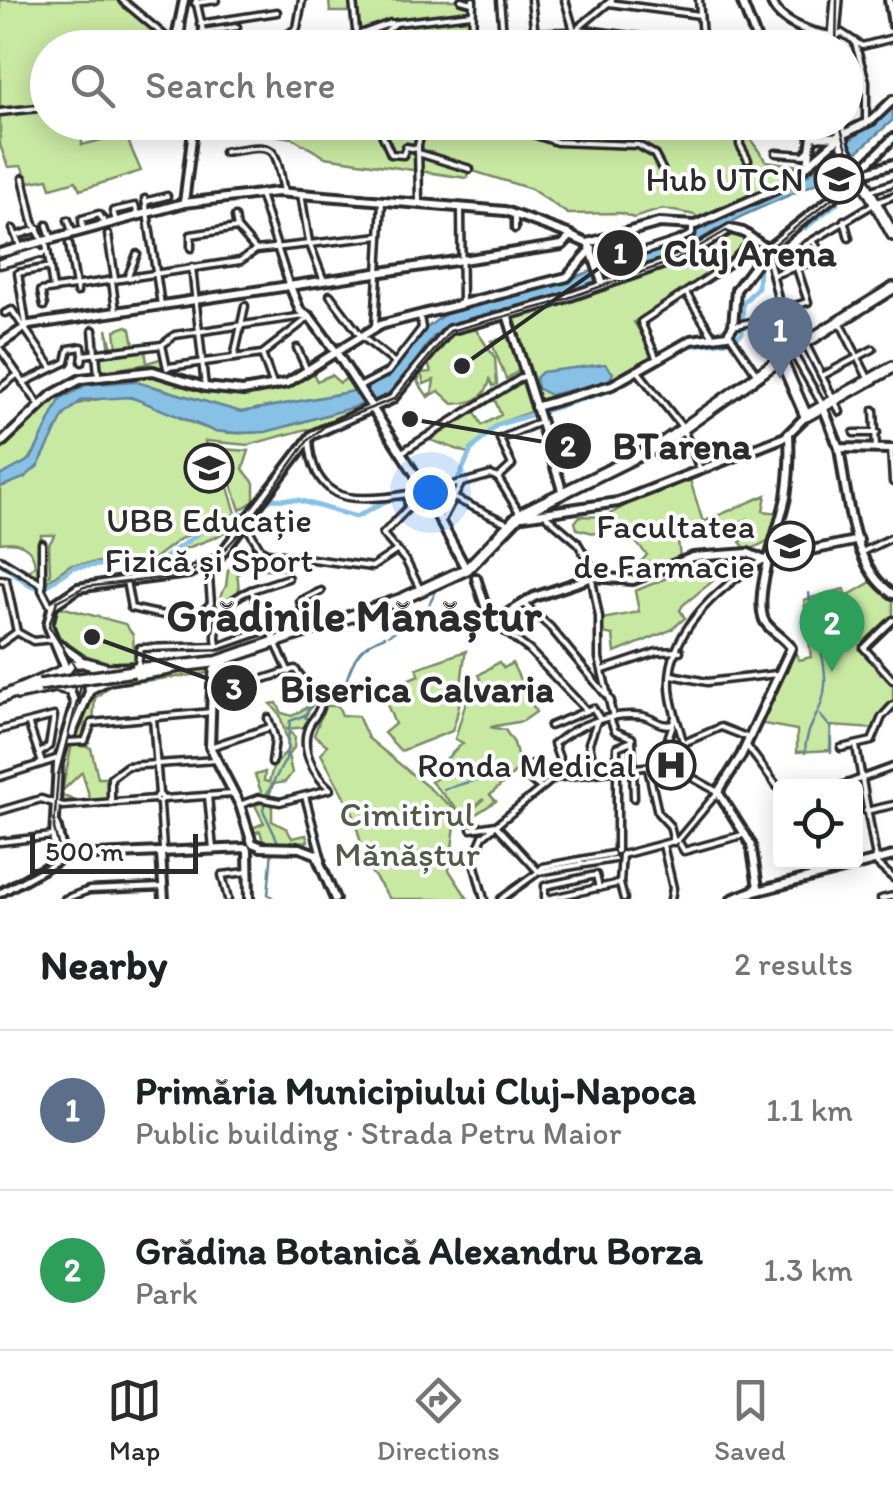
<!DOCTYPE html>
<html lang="en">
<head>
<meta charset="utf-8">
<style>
	body { margin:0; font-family:Itim,sans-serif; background:#f6f6f6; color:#202124 }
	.controls { position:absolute; right:30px; bottom:30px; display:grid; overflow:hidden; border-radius:10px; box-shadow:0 5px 25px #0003 }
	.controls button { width:90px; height:90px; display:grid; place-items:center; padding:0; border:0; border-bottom:2px solid #e0e0e0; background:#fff; color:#202124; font:50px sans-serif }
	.scale { position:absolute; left:30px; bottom:25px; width:168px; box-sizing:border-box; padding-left:10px; border:5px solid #2b2b2b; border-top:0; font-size:28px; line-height:35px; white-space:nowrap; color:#2b2b2b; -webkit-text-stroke:8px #fff; paint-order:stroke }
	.you { position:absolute; left:430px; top:492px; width:35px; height:35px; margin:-25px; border:8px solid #fff; border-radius:50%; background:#1a73e8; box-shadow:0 0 0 15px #1a73e833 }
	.badge { display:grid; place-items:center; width:65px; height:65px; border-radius:50%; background:#2b2b2b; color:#fff; font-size:32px; font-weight:700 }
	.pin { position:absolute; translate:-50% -82px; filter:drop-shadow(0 2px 5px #0008) }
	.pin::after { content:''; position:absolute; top:52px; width:35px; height:30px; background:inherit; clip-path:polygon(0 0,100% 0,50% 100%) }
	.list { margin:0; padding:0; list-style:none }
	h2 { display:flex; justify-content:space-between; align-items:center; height:130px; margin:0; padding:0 40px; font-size:42px }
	h2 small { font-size:32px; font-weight:400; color:#757577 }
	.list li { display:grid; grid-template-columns:65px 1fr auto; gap:30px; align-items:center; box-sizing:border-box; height:160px; padding:0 40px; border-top:2px solid #e0e0e0 }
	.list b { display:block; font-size:38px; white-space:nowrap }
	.list p { margin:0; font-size:32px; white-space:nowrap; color:#757577 }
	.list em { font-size:32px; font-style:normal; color:#757577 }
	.icon { flex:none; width:55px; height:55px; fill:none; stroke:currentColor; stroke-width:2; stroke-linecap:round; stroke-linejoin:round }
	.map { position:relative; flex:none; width:893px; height:899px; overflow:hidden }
	.search { position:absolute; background:#fff; box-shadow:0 5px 25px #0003; left:30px; right:30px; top:30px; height:110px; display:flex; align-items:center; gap:25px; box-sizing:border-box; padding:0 35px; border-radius:55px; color:#757577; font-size:38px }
	.sheet { height:450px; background:#fff }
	nav { display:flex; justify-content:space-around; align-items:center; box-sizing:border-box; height:140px; border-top:2px solid #e0e0e0; background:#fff; font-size:28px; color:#757577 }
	nav a { display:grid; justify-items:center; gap:5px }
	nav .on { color:#2b2b2b }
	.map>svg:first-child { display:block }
	.green { fill:#c8e9a2; stroke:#7a8a66; stroke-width:2.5 }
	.water { fill:#88c1e6; stroke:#63859b; stroke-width:2.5 }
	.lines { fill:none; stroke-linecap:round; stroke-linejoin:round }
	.stream { stroke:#63859b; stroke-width:2.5 }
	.canal { stroke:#88c1e6; stroke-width:5 }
	.minor-casing { stroke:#2b2b2b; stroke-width:11 }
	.tertiary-casing { stroke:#2b2b2b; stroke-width:14 }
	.secondary-casing { stroke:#2b2b2b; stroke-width:14 }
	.primary-casing { stroke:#2b2b2b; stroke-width:16 }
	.minor { stroke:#fff; stroke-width:4 }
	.tertiary { stroke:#fff; stroke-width:6 }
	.secondary { stroke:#fff; stroke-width:6 }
	.primary { stroke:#fff; stroke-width:9 }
	.tram { stroke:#2b2b2b; stroke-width:2.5 }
	.primary-bridge-casing { stroke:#2b2b2b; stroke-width:16; stroke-linecap:butt }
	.primary-bridge { stroke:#fff; stroke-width:9 }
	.labels { text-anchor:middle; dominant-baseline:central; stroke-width:8; stroke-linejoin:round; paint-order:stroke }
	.poi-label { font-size:35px; fill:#2b2b2b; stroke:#fff; text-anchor:end }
	.park-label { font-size:35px; fill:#525a49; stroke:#fff }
	.district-label { font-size:45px; font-weight:bold; fill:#2b2b2b; stroke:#fff }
	.leader { fill:none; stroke:#2b2b2b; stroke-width:4 }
	.callout-dot { fill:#2b2b2b; stroke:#fff; stroke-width:4 }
	.mark-label { font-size:30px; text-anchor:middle; font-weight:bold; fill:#fff }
	.callout-label { font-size:38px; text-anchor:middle; font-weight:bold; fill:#2b2b2b; stroke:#fff; stroke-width:8; stroke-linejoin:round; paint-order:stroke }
</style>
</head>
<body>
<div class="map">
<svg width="893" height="899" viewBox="0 0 893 899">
	<rect width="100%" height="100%" fill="#fff"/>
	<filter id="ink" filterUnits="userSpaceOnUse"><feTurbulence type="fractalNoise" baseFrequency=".01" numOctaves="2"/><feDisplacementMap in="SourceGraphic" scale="20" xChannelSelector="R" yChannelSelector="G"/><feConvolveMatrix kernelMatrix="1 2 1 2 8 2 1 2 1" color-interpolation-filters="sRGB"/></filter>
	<g filter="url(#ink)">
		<g class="green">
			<path d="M0,0H118L167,41L163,47L48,48V122L94,123L81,127L82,145L125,134L141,171L80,190L76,181L51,188L48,179L30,182L21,166L8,167L0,145Z"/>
			<path d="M329,0H473V47H337L356,36V12H330Z"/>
			<path d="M235,123H757L751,140L766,161L801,166L803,170L774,189L699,220L695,215L663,209L633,218L621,213L568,214L531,189L470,170L467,178L325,157L292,138L237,129Z"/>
			<path d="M729,232L748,242L732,262L634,322L654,356L606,385L535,401L513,315L680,260Z"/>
			<path d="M127,326L131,329L134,345L145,349L147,363L166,357V369L147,364L100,372L98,354L110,352L107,329L112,348H117L115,330Z"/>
			<path d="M465,329L476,330L495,358L497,384L493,386L490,380C485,401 470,403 453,404L439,391L428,397L415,377L420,370L418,383L427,395L432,393L434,380L424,384L421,373L431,372L427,361C437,344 447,337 465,329Z"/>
			<path d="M512,337L520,370L506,379L491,341Z"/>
			<path d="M155,373C225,396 244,402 313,373L317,381L331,375L340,383L347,378L360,390L241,412L152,386H130L137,382L97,383L63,397C42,426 41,467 0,476V447L50,399L75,384Z"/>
			<path d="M522,381L533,411L497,424L468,453L430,440L475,412L482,425L501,415L494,398Z"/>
			<path d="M112,396C150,395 180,424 216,431C267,442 320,412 370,404L311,432L307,429L248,445L205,441L206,450L216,449L236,513L180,539L144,566L132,559L70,565L46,582V576L50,575L49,544L55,535H41L42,582L33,579L35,574L28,572L35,565C33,546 18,540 0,543V487C55,471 41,437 73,405Z"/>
			<path d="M220,449L249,451L243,469L254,483V501L240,510Z"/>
			<path d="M690,480L703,522L766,495L763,511L780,513L775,537L748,551L740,542L753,532L747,519L715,533L701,528L697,538L694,534L678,540L680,558L651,571L649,562L638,565L647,555L633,539L621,541L611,525L597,534L577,529L575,522L580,516L605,517L633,501Z"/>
			<path d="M238,516L242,521L216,537L166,556L216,522Z"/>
			<path d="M240,561L285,566L284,570L244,568L239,573L237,569L239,592L214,608L226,586L228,570Z"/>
			<path d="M693,567L705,569L713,581L683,605L680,610L685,618L671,630L615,653L613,635L603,633L602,619L639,612L635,591Z"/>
			<path d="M871,582L893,597V618L867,639L862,651L893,682V703L875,729L831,726L830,750L797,752V730L758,723L793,648L799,660L811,657L804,600L844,589L847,596Z"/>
			<path d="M57,606L125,624L133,635L135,664C100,668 69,659 53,625Z"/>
			<path d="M466,651C459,682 464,699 452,731L401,751L384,733L395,724L386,702L398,696L395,685L419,675L417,668Z"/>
			<path d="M499,662L504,668L512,663L536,712L523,721L490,727L505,730L514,743L520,768L490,795L496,801L473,816L471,811L484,799L463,815L431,782L442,775L445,760L463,743L455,739L468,695L481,679L479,675Z"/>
			<path d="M203,668L210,673L111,685L95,698L93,721L85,724L83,739L72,740L83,707L101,683Z"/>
			<path d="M306,697L315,700L305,717L309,721L305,727L287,729L295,737L294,748L288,755L292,773L285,782L273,784L268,799L263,797L255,775L265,772L264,781L269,782L273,768L289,748L280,715L271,704L277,703L282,713L292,716L307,707Z"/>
			<path d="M325,706H338L342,715L358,716L368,738L457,811L449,870L468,899H390L367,866L353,813L321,754L327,745L314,735Z"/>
			<path d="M72,744L91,748L98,778H108L110,801H62V795L75,801L90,799L82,772L62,791Z"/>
			<path d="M265,802L272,804V821L287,829L292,838L306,835L308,841L298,845L264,844L260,831L250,834V829L264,823L255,805Z"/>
		</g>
		<g class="water">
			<path d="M893,105V120L828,178L742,216L686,251L559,296L448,325L433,337L396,388L379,400L266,432L239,433L214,431L131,397L82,400L64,415L38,466L24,478L0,487V476L31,459L60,400L86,385L133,381L241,412L360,390L389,376L424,330L445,314L552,285L684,239L727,211L805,177Z"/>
			<path d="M605,364L613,373L609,381L550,395L537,388L536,378L542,372Z"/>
		</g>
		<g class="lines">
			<g class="stream">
				<path d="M453,580L458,578"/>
				<path d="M388,635L423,617L438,587"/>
				<path d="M316,692L346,681C354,657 360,645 385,636"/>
				<path d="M820,715L831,728V752"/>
				<path d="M805,753C805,725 823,714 825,686C827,660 812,621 809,593"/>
				<path d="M444,789L501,773"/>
				<path d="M265,797L286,759L290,721L305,715L314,697"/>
				<path d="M265,801L263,810L279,844"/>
				<path d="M272,850L268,894L274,899"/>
			</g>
			<g class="canal">
				<path d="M870,189L893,181"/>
				<path d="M805,228L837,203"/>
				<path d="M681,349C702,339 725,348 742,333L743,303L758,287L759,267L768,255"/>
				<path d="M0,563L30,585L43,588L74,567L129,563L150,568L216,521L246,513L272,499L298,500L356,517L393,498L425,503L438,500L454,489L471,450L497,425L609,391L650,366"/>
			</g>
			<g class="minor-casing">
				<g id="minor">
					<path d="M122,0L172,42"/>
					<path d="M196,0L207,48"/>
					<path d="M353,0L356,30"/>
					<path d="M461,0L472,3"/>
					<path d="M500,0L503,35"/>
					<path d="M531,0L535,35"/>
					<path d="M565,0L574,31"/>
					<path d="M699,0L703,48"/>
					<path d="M195,3L216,0"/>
					<path d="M609,3L700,15"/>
					<path d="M200,24L277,12"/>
					<path d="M577,29L703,45"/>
					<path d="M577,29L612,0"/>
					<path d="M202,32L237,27"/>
					<path d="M811,33L813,48"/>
					<path d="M471,34L572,32"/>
					<path d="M838,35L842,33L862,46L893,38"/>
					<path d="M180,40L182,25"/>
					<path d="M855,43L866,81V122"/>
					<path d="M227,48L264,41"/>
					<path d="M281,48V39L297,28L302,0"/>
					<path d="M322,48L391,23"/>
					<path d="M366,48L396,23L471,14"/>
					<path d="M472,48L473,0"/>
					<path d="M548,48L569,34"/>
					<path d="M0,112L48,107"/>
					<path d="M365,122L368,127"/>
					<path d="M498,122L557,142L638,145L654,154L662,169"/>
					<path d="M739,122L740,145L748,160"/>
					<path d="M471,125L472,122"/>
					<path d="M536,133L537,122"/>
					<path d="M382,134L391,154L403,155L406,147L418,149"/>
					<path d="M818,138L821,122"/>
					<path d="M224,152C277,144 274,142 284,192"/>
					<path d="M418,153L470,169"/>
					<path d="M776,153L804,155L810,149"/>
					<path d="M23,178L33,222L42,239"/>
					<path d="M869,191L893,183"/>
					<path d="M260,194L289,284"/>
					<path d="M301,194L309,242L324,281"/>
					<path d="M145,199L161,305"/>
					<path d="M148,201L167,196"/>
					<path d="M419,202L418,145L424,122"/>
					<path d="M875,203L893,196"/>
					<path d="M461,209L462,304"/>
					<path d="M515,214V229"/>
					<path d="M235,217L237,228L256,250"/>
					<path d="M68,220L72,231"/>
					<path d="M844,220L849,238"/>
					<path d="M116,221L113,211L135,206L138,213"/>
					<path d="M47,225L51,237"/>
					<path d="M13,229L20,246"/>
					<path d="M83,229L82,219L99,214L105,223"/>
					<path d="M108,235L115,279"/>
					<path d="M16,236L38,229"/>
					<path d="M46,243L53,288"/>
					<path d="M69,244L77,292"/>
					<path d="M191,248V235L237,228"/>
					<path d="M256,250L380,236"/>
					<path d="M767,251L789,346L822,404"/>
					<path d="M0,262L38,251L42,255"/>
					<path d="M0,265L47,252"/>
					<path d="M192,267L205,387"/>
					<path d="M597,267L679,240L692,234V225"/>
					<path d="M776,274L824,257L813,241"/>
					<path d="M128,276L137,254"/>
					<path d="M112,281L116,311"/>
					<path d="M686,293L712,335"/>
					<path d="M330,295L360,335L395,363"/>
					<path d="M808,302L792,253L872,205"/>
					<path d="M44,306L41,291L240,261L256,250"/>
					<path d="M783,310L807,302"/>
					<path d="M5,313L12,310L52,368"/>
					<path d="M840,322L869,380"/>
					<path d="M26,325L18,273L50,267"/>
					<path d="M733,326L772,317L784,332"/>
					<path d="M375,327L382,202"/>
					<path d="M93,330L95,354"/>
					<path d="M730,335L758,376"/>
					<path d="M162,345L175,335L304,316"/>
					<path d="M162,345L167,368"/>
					<path d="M806,345L840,412"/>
					<path d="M297,348L307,370"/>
					<path d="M0,349L40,406"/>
					<path d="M96,354L98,374"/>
					<path d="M262,354L274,387"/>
					<path d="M656,357L641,322L732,262L751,241"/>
					<path d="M234,358L245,306"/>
					<path d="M82,362L83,355L162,345"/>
					<path d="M169,367L262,354L307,319"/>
					<path d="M637,370L682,427L701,471"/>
					<path d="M822,376L873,349"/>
					<path d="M23,383L66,362L69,349L82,347L83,355"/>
					<path d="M361,386L388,372L422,328L420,316"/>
					<path d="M0,388L17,375"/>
					<path d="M874,410L876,448"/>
					<path d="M854,433H877"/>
					<path d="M309,439C310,460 316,482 336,493C363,509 460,484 491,475L498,478"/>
					<path d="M891,448L893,482"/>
					<path d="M402,452L524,376"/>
					<path d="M498,478L512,465L500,439L538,423"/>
					<path d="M498,478L519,512"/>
					<path d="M407,495L408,508L383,534L406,561L421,591"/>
					<path d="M456,499L509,524"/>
					<path d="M409,502L433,508"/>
					<path d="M543,513L577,542L597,576"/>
					<path d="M441,522L461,484"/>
					<path d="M246,525L261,550L267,553L372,567L396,551"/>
					<path d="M42,543V590L51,607"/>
					<path d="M862,552L893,537"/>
					<path d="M242,553L261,550"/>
					<path d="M0,559L43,585"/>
					<path d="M288,578L251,590L289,672"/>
					<path d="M0,579L6,580L17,632L33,641L54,639"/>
					<path d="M592,580L599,617V658L613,717"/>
					<path d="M126,581L131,608C154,613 194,626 211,603L208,566"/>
					<path d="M524,604L550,627L611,701"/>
					<path d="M893,620L864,648L893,680"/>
					<path d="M495,624L529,650L587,711"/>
					<path d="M307,629L300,601L321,591"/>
					<path d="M0,644L17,632"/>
					<path d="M217,646C212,620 227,599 251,590"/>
					<path d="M138,665L140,648L220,646L269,629"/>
					<path d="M603,670L657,652L680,651"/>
					<path d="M672,675L707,682L777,674"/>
					<path d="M214,695L295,669L321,702C320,713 315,715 310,724C298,747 314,775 330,789"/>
					<path d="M319,700L329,696"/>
					<path d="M153,718L159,794L155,799L159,802L163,799L159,794"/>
					<path d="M268,718L275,739L272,763"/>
					<path d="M610,718L615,731L632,738L634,798"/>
					<path d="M29,725L42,763"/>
					<path d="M550,726L593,708L600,719"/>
					<path d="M0,730L54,716L49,746L39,754"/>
					<path d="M68,742L85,741L92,723L212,712"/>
					<path d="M686,742L721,727L749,738"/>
					<path d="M747,746L780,790"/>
					<path d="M856,746L877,864L893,878"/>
					<path d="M210,747L271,727"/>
					<path d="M841,748L872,741L882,717L893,705"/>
					<path d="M593,763L589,743L597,721"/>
					<path d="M533,764L525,776L541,788"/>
					<path d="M648,768L658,813L670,826L674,842"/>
					<path d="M684,773C688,738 676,728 671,697C661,636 718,587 764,560"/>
					<path d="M565,775L554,744C576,725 614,711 643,716C656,719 659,727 673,724L675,717"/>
					<path d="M0,777L59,758"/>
					<path d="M841,786L893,767"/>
					<path d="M208,796L213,849"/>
					<path d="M305,796L322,860"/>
					<path d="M163,799L233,794"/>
					<path d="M111,803V778L127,766L216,760"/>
					<path d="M160,804L163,849"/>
					<path d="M780,804V815"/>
					<path d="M240,805L259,798L280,802L330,789"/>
					<path d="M0,811L41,799L63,806L155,799"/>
					<path d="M866,811L893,805"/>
					<path d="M471,829L496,825L537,870"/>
					<path d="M0,842L52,836"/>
					<path d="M680,844L684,851L746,834"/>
					<path d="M663,845L673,888L671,899"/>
					<path d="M617,851V747L632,741"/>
					<path d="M622,855L678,840L718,792L684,773L654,766"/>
					<path d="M538,872L543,867L612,854"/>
					<path d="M538,872L614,859"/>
					<path d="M620,883L622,854"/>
					<path d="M620,884L624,899"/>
					<path d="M65,899L89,890L163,887"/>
					<path d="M228,899L222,875L247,872"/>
					<path d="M484,899L473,859L483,836L554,778L652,766L662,756L673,724"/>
					<path d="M501,899L537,873"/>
					<path d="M545,899V886L596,875L599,888"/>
					<path d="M547,899L620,883"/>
					<path d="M881,899L893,896"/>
				</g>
			</g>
			<g class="tertiary-casing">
				<g id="tertiary">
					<path d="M741,0L760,48"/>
					<path d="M771,0C777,23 814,35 835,36"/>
					<path d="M889,0L893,24"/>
					<path d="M802,122L812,136L838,137"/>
					<path d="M808,165L812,136"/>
					<path d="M588,243L659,223L695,225L783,186L840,137"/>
					<path d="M290,286L300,311L310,317L304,314"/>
					<path d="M310,317L336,352L380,325L567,277L592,249"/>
					<path d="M535,407L612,385L691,340L727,335L733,326L736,290L767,249"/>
					<path d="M839,448C847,493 851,568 893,594"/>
					<path d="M476,578L489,618"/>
					<path d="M488,616L497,620L534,597L593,577L633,580L693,557L748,553L764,560L859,540"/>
					<path d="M248,851L249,899"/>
					<path d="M161,854L164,899"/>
					<path d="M758,887L751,844L718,792L741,756L791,648C785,637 769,631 764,620C753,592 780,528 786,497C789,477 790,455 789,434"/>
				</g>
			</g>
			<g class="secondary-casing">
				<g id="secondary">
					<path d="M174,48L184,0"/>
					<path d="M840,136L872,120L893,100"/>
					<path d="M840,191L893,138"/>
					<path d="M184,203L194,122"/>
					<path d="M575,238L589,244L603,285"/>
					<path d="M0,253L184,203L277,192L505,211L571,235"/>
					<path d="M507,314L563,493"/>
					<path d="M0,344L29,325L562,245L571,236L575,238"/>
					<path d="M824,409L839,448L893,449"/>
					<path d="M0,444L52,395L81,379L153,371L205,387L243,391L287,383L336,352L415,474L466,569"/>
					<path d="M523,516L618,502L785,437L806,416"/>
					<path d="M134,580L189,573L218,558L312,435L392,399L449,330L551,303L683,257L730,229L743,232L767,249L864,173L893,164"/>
					<path d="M61,646L84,662"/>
					<path d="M86,663L72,664L64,675L75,704L58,763L53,857L246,848"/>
					<path d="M66,669L48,625L53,605L78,588L135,579"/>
					<path d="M212,685L210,747L240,805L252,843L262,847"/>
					<path d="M72,733L92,685"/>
					<path d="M261,847L300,848L316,854L335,899"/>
					<path d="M0,893L64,857L56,825"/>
					<path d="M739,896L893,856"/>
					<path d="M732,899L759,888"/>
				</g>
			</g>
			<g class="primary-casing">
				<g id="primary">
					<path d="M833,48L837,0"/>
					<path d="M839,122L844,146L893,235"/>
					<path d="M781,359L806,416L893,367"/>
					<path d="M216,662L402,599L467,569L520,514L660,445L792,351L893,288"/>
					<path d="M86,663L107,669L175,667"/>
					<path d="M171,667L213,662"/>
					<path d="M90,688L108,679L169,669"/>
					<path d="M214,690L215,671L224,663"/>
					<path d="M17,694L55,686L69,689"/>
					<path d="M0,698L65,670"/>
				</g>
			</g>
			<use href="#minor" class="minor"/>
			<use href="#tertiary" class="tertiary"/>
			<use href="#secondary" class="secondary"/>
			<use href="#primary" class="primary"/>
			<g class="tram">
				<path d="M836,48L837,0"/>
				<path d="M0,889L53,861L60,852L54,828L58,775L81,686L77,670L49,626L57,601L84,587L180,576L212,563L247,525L309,439L325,426L394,399L450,331L551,304L676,260L726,231L759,246L775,244L856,179L839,122"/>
			</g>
			<g class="primary-bridge-casing">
				<path id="primary-bridge" d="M39,685L134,671"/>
			</g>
			<use href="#primary-bridge" class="primary-bridge"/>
		</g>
	</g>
	<defs>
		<g id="university-ring" transform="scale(2.5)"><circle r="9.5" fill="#fff" stroke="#2b2b2b" stroke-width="1.5"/><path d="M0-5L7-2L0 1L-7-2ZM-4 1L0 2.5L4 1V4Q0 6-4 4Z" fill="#2b2b2b"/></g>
		<g id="hospital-ring" transform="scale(2.5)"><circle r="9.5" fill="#fff" stroke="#2b2b2b" stroke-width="1.5"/><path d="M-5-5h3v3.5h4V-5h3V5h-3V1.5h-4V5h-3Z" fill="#2b2b2b"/></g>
	</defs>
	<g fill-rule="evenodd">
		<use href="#university-ring" x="839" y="179"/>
		<use href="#university-ring" x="209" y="468"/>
		<use href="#university-ring" x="790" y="546"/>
		<use href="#hospital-ring" x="671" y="765"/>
	</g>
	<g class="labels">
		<g class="poi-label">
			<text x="804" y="179">Hub UTCN</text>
			<text x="209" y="520" text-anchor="middle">UBB Educație<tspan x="209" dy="40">Fizică și Sport</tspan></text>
			<text x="755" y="526">Facultatea<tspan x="755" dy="40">de Farmacie</tspan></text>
			<text x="636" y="765">Ronda Medical</text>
		</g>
		<g class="park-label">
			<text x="407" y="814">Cimitirul<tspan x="407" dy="40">Mănăștur</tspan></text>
		</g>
		<g class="district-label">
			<text x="354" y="615">Grădinile Mănăștur</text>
		</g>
	</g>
	<path class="leader" d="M462 366L620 253M410 419L568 446M92 637L234 688"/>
	<g class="callout-dot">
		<circle cx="462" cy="366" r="10"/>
		<circle cx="410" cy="419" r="10"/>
		<circle cx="92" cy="637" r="10"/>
		<circle cx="620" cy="253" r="25"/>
		<circle cx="568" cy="446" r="25"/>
		<circle cx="234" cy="688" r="25"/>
	</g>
	<g class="mark-label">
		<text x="620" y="263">1</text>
		<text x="568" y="456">2</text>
		<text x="234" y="699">3</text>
	</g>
	<g class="callout-label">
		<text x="750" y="266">Cluj Arena</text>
		<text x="682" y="459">BTarena</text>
		<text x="417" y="702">Biserica Calvaria</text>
	</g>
</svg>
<div class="controls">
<button><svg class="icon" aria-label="locate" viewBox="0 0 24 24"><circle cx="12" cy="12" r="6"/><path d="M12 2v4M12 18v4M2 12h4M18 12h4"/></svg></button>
</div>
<div class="scale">500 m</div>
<div class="you"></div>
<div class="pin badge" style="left:780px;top:379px;background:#5c6f8a">1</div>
<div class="pin badge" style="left:832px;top:672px;background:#2e9e5b">2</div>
<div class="search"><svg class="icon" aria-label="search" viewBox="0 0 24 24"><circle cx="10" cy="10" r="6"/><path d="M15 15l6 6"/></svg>Search here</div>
</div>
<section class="sheet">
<h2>Nearby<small>2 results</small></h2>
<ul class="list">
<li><span class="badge" style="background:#5c6f8a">1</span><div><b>Primăria Municipiului Cluj-Napoca</b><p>Public building · Strada Petru Maior</p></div><em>1.1 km</em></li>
<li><span class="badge" style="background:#2e9e5b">2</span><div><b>Grădina Botanică Alexandru Borza</b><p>Park</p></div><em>1.3 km</em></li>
</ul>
</section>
<nav>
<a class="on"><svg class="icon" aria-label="map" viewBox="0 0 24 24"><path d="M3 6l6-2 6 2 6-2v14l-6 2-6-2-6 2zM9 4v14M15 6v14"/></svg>Map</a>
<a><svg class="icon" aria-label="directions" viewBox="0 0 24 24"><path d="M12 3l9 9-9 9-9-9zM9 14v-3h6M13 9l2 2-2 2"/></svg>Directions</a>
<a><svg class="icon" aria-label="saved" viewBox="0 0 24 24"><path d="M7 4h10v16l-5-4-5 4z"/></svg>Saved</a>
</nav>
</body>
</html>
